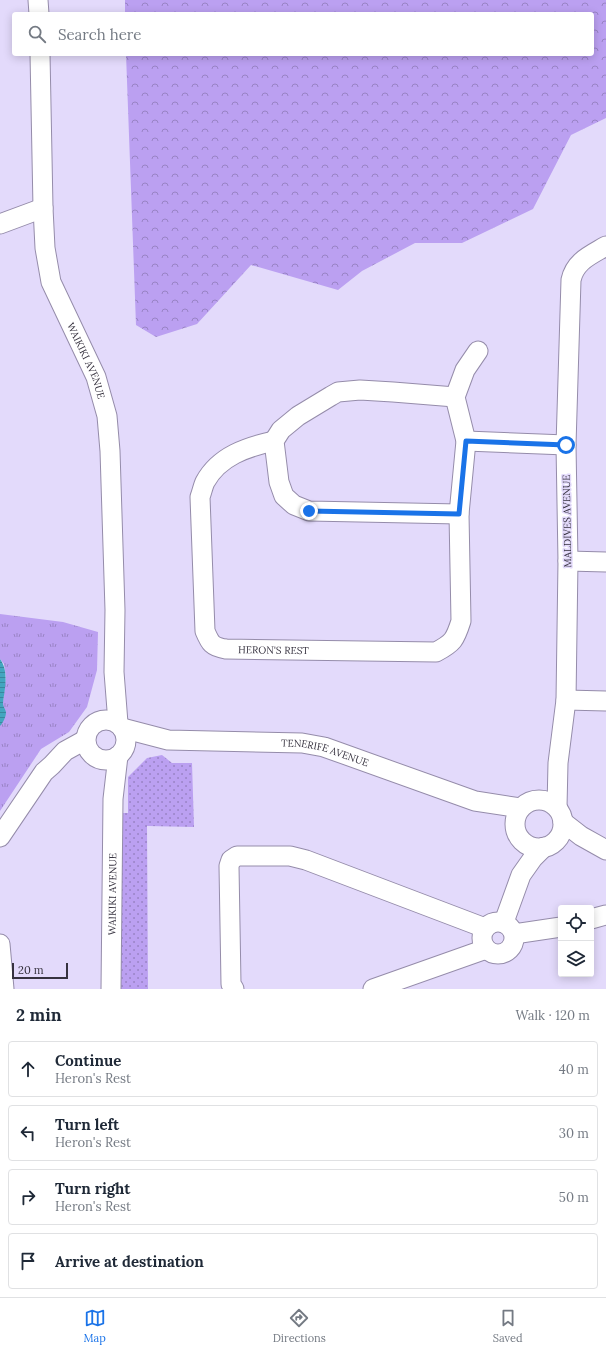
<!DOCTYPE html>
<html lang="en">
<head>
<meta charset="utf-8">
<style>
	body { margin:0; font-family:Lora,serif; background:#f6f6f7; color:#1f2937 }
	.controls { position:absolute; right:12px; bottom:12px; display:grid; overflow:hidden; border-radius:4px; box-shadow:0 2px 10px #0003 }
	.controls button { width:36px; height:36px; display:grid; place-items:center; padding:0; border:0; border-bottom:1px solid #e0e1e3; background:#fff; color:#1f2937; font:20px sans-serif }
	.scale { position:absolute; left:12px; bottom:10px; width:56px; box-sizing:border-box; padding-left:4px; border:2px solid #36323f; border-top:0; font-size:11px; line-height:14px; white-space:nowrap; color:#36323f; -webkit-text-stroke:3px #e3dafb; paint-order:stroke }
	.stop { position:absolute; width:12px; height:12px; margin:-9px; border:3px solid #1a73e8; border-radius:50%; background:#fff }
	.stop.end { background:#1a73e8; border-color:#fff; box-shadow:0 1px 4px #0008 }
	.list { margin:0; padding:0; list-style:none }
	h2 { display:flex; justify-content:space-between; align-items:center; height:52px; margin:0; padding:0 16px; font-size:17px }
	h2 small { font-size:13px; font-weight:400; color:#747a83 }
	.list li { display:grid; grid-template-columns:26px 1fr auto; gap:12px; align-items:center; box-sizing:border-box; height:56px; margin:0 8px 8px; padding:0 8px; border:1px solid #e0e1e3; border-radius:4px }
	.list b { display:block; font-size:15px; white-space:nowrap }
	.list p { margin:0; font-size:13px; white-space:nowrap; color:#747a83 }
	.list em { font-size:13px; font-style:normal; color:#747a83 }
	.icon { flex:none; width:22px; height:22px; fill:none; stroke:currentColor; stroke-width:2; stroke-linecap:round; stroke-linejoin:round }
	.map { position:relative; flex:none; width:606px; height:989px; overflow:hidden }
	.search { position:absolute; background:#fff; box-shadow:0 2px 10px #0003; left:12px; right:12px; top:12px; height:44px; display:flex; align-items:center; gap:10px; box-sizing:border-box; padding:0 14px; border-radius:4px; color:#747a83; font-size:15px }
	.sheet { height:308px; background:#fff }
	nav { display:flex; justify-content:space-around; align-items:center; box-sizing:border-box; height:56px; border-top:1px solid #e0e1e3; background:#fff; font-size:11px; color:#747a83 }
	nav a { display:grid; justify-items:center; gap:2px }
	nav .on { color:#1a73e8 }
	.map>svg:first-child { display:block }
	.grass { fill:url(#grass-tufts) }
	.forest { fill:url(#forest-crowns) }
	.park { fill:url(#park-dots) }
	.water { fill:url(#water-rules) }
	.lines { fill:none; stroke-linecap:round; stroke-linejoin:round }
	.street-casing { stroke:#958caa; stroke-width:21 }
	.street { stroke:#fff; stroke-width:19 }
	.route { stroke:#1a73e8; stroke-width:5 }
	.labels { text-anchor:middle; dominant-baseline:central; stroke-width:3; stroke-linejoin:round; paint-order:stroke }
	.street-label { font-size:10px; fill:#36323f; stroke:#e3dafb }
</style>
</head>
<body>
<div class="map">
<svg width="606" height="989" viewBox="0 0 606 989">
	<defs>
		<pattern id="grass-tufts" width="24" height="20" patternUnits="userSpaceOnUse"><rect width="24" height="20" fill="#bba0f1"/><path d="M3 7l-1-3M5 7V3M7 7l1-3M15 17l-1-3M17 17v-4M19 17l1-3" fill="none" stroke="#9983c5"/></pattern>
		<pattern id="forest-crowns" width="20" height="18" patternUnits="userSpaceOnUse"><rect width="20" height="18" fill="#bba0f1"/><path d="M2 6a3 3 0 1 1 6 0M12 15a3 3 0 1 1 6 0" fill="none" stroke="#9983c5"/></pattern>
		<pattern id="park-dots" width="8" height="8" patternUnits="userSpaceOnUse"><rect width="8" height="8" fill="#bba0f1"/><path d="M2 2h.1M6 6h.1" fill="none" stroke="#9983c5" stroke-width="1.8" stroke-linecap="round"/></pattern>
		<pattern id="water-rules" width="6" height="5" patternUnits="userSpaceOnUse"><rect width="6" height="5" fill="#43a6bf"/><path d="M0 2.5h6" fill="none" stroke="#39889d"/></pattern>
	</defs>
	<rect width="100%" height="100%" fill="#e3dafb"/>
	<path class="grass" d="M0,614L63,622L98,632L97,670L87,707L69,732L41,749L0,811V726L6,677L4,664L0,659Z"/>
	<path class="forest" d="M125,0H606V118L571,135L533,209L462,243H415L362,271L338,290L251,265L197,324L156,337L136,325L126,54H592V14H125Z"/>
	<path class="park" d="M162,755L172,763H192L194,827L147,826L148,989H121L122,813H128V777L147,758Z"/>
	<path class="water" d="M0,659C9,671 5,688 3,703C3,707 5,708 6,712C6,717 3,723 0,726Z"/>
	<g class="lines">
		<g class="street-casing">
			<g id="street">
				<path d="M38,0L39,14"/>
				<path id="s1" d="M40,54L43,208L45,248L51,282L96,377L107,416L110,451L115,610L114,672L118,723"/>
				<path d="M0,224L43,208"/>
				<path d="M455,397L393,392L360,390L338,392L331,396L298,416L281,430L274,441L279,482L284,496L294,505L309,511L459,514"/>
				<path id="s2" d="M274,441C247,447 219,456 205,482C203,486 202,492 200,497L205,631C210,643 212,647 226,649L436,652C453,643 455,640 461,621L459,514L466,441L455,397L465,370L478,351"/>
				<path d="M466,441L566,445"/>
				<path d="M568,561L606,562"/>
				<path d="M566,700L606,701"/>
				<circle cx="106" cy="740" r="20"/>
				<path id="s3" d="M122,728L168,740L302,743L324,747L475,801L520,808"/>
				<circle cx="539" cy="824" r="24"/>
				<path d="M557,807L558,763L566,700L568,561L566,445L571,280C575,261 591,255 606,246"/>
				<path d="M563,822L581,836L606,850"/>
				<path d="M0,837L44,772L52,765L65,751L85,740"/>
				<path d="M591,919L606,915"/>
				<circle cx="498" cy="938" r="16"/>
				<path d="M504,922L521,875L533,858L544,847"/>
				<path d="M514,934L561,927"/>
				<path d="M0,944L4,989"/>
				<path id="s4" d="M111,989L113,799L118,756"/>
				<path d="M234,989L231,984L229,866L231,860L237,856H290L306,860L485,928"/>
				<path d="M373,989L486,949"/>
			</g>
		</g>
		<use href="#street" class="street"/>
	</g>
	<g class="lines">
		<path class="route" d="M309,511L459,514L466,441L566,445"/>
	</g>
	<g class="labels">
		<g class="street-label">
			<text stroke="none"><textPath href="#s1" startOffset="315">WAIKIKI AVENUE</textPath></text>
			<text transform="translate(567 521) rotate(-91)">MALDIVES AVENUE</text>
			<text stroke="none"><textPath href="#s2" startOffset="310">HERON'S REST</textPath></text>
			<text stroke="none"><textPath href="#s3" startOffset="206">TENERIFE AVENUE</textPath></text>
			<text stroke="none"><textPath href="#s4" startOffset="95">WAIKIKI AVENUE</textPath></text>
		</g>
	</g>
</svg>
<div class="controls">
<button><svg class="icon" aria-label="locate" viewBox="0 0 24 24"><circle cx="12" cy="12" r="6"/><path d="M12 2v4M12 18v4M2 12h4M18 12h4"/></svg></button>
<button><svg class="icon" aria-label="layers" viewBox="0 0 24 24"><path d="M12 4l9 5-9 5-9-5zM3 14l9 5 9-5"/></svg></button>
</div>
<div class="scale">20 m</div>
<div class="stop" style="left:566px;top:445px"></div>
<div class="stop end" style="left:309px;top:511px"></div>
<div class="search"><svg class="icon" aria-label="search" viewBox="0 0 24 24"><circle cx="10" cy="10" r="6"/><path d="M15 15l6 6"/></svg>Search here</div>
</div>
<section class="sheet">
<h2>2 min<small>Walk · 120 m</small></h2>
<ul class="list">
<li><svg class="icon" aria-label="ahead" viewBox="0 0 24 24"><path d="M12 20V5M6 11l6-6 6 6"/></svg><div><b>Continue</b><p>Heron's Rest</p></div><em>40 m</em></li>
<li><svg class="icon" aria-label="left" viewBox="0 0 24 24"><path d="M17 20v-9H6M10 6l-5 5 5 5"/></svg><div><b>Turn left</b><p>Heron's Rest</p></div><em>30 m</em></li>
<li><svg class="icon" aria-label="right" viewBox="0 0 24 24"><path d="M7 20v-9h11M14 6l5 5-5 5"/></svg><div><b>Turn right</b><p>Heron's Rest</p></div><em>50 m</em></li>
<li><svg class="icon" aria-label="arrive" viewBox="0 0 24 24"><path d="M6 21V4h12l-3 4 3 4H6"/></svg><div><b>Arrive at destination</b></div></li>
</ul>
</section>
<nav>
<a class="on"><svg class="icon" aria-label="map" viewBox="0 0 24 24"><path d="M3 6l6-2 6 2 6-2v14l-6 2-6-2-6 2zM9 4v14M15 6v14"/></svg>Map</a>
<a><svg class="icon" aria-label="directions" viewBox="0 0 24 24"><path d="M12 3l9 9-9 9-9-9zM9 14v-3h6M13 9l2 2-2 2"/></svg>Directions</a>
<a><svg class="icon" aria-label="saved" viewBox="0 0 24 24"><path d="M7 4h10v16l-5-4-5 4z"/></svg>Saved</a>
</nav>
</body>
</html>
